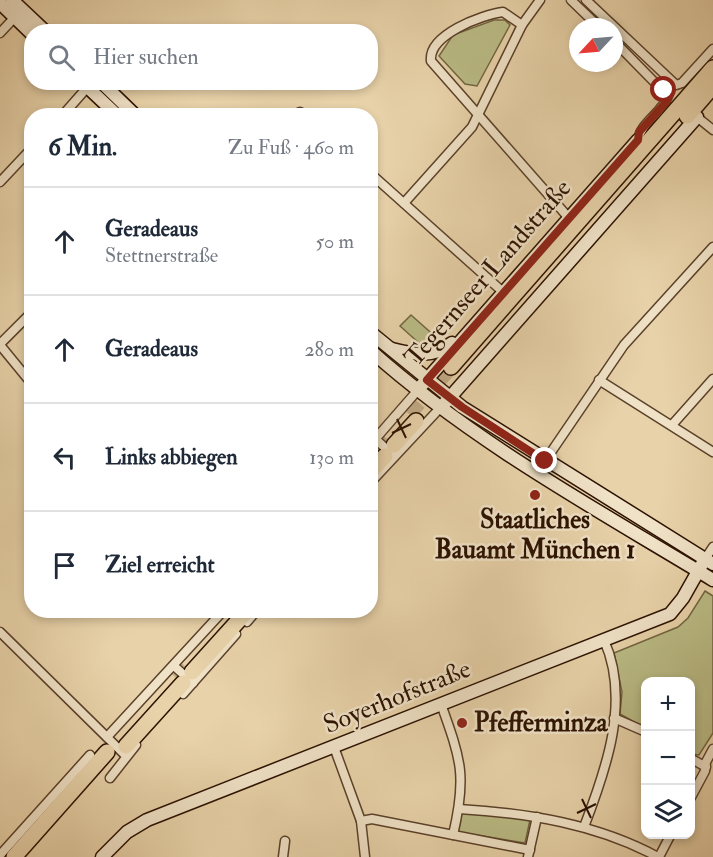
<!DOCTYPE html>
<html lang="de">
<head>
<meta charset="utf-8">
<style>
	body { margin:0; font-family:"IM FELL Double Pica",serif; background:#f2f2f3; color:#1f2937 }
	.controls { position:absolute; right:18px; bottom:18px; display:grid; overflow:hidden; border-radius:12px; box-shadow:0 3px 9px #0003 }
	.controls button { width:54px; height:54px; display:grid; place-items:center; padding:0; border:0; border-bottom:2px solid #e0e1e3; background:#fff; color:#1f2937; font:30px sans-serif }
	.compass { position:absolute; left:569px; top:18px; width:54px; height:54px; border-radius:50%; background:#fff; box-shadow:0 3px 9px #0003; rotate:244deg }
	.stop { position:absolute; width:18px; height:18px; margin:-14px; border:4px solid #8f2418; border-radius:50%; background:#fff }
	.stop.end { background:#8f2418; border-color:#fff; box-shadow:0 2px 6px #0008 }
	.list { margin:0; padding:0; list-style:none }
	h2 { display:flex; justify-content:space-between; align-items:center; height:78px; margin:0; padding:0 24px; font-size:26px }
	h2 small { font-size:20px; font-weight:400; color:#747a83 }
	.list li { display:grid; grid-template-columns:39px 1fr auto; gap:18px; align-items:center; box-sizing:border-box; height:108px; padding:0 24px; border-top:2px solid #e0e1e3 }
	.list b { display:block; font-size:22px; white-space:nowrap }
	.list p { margin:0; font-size:20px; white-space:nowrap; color:#747a83 }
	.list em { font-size:20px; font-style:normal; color:#747a83 }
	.icon { flex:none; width:33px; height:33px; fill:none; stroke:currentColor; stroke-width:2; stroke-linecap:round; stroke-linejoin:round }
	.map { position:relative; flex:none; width:713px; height:857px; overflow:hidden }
	.search { position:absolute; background:#fff; box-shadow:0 3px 9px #0003; left:24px; top:24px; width:354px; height:66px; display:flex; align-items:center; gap:15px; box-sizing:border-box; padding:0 21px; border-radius:24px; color:#747a83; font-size:22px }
	.panel { position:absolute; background:#fff; box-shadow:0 3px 9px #0003; left:24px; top:108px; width:354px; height:510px; border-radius:24px }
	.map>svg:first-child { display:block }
	.green { fill:#babb85; stroke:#726642; stroke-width:1.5 }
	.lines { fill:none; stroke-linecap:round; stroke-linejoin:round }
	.highway-tunnel { stroke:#c2ab87; stroke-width:15; stroke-dasharray:15 8; stroke-linecap:butt }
	.street-casing { stroke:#5a412a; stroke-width:11 }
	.secondary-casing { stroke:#2b1100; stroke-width:15 }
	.highway-casing { stroke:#2b1100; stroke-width:18 }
	.street { stroke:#f0e2c7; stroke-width:8 }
	.secondary { stroke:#f0e2c7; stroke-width:12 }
	.highway { stroke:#e8d2a9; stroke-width:15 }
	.route { stroke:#8f2418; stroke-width:8 }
	.ticks { fill:none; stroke:#2b1100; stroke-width:2 }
	.poi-dot { fill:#8f2418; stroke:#f0e2c7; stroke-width:2 }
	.labels { text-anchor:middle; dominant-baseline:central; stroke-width:5; stroke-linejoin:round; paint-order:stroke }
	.street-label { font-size:26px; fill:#2b1100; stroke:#f0e2c7 }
	.poi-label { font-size:26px; font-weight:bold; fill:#2b1100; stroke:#f0e2c7 }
</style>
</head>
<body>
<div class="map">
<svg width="713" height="857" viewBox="0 0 713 857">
	<rect width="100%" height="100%" fill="#e8d2a9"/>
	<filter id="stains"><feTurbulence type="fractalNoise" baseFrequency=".00333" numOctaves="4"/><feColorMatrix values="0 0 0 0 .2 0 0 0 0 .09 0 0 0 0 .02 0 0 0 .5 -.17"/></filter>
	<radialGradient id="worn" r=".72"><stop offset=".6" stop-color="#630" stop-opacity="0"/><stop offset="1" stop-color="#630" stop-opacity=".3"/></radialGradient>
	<g class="green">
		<path d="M494,20H505L510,25L477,86L465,84L439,56L453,35Z"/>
		<path d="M411,315L438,339L420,344L400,326Z"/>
		<path d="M705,591L713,596V733L699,755L691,754L690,682H646L645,728L620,714L622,692L614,653L678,627L688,618Z"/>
		<path d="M462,812L530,820L525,843L458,832Z"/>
	</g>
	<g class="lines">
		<g class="highway-tunnel">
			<path d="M409,414L451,367"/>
			<path d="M377,450L387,438"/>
			<path d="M175,677L185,666"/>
		</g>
		<g class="street-casing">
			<g id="street">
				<path d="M571,0L599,27"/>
				<path d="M586,0L676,85L682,83L713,49"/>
				<path d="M522,25L503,12C481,15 428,35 431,61L568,217"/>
				<path d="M0,33L15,17"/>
				<path d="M614,41L668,96C662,113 641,122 638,140"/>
				<path d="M62,116L92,82"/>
				<path d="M290,116L300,112L307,116"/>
				<path d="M697,117L713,130"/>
				<path d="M370,173L503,292"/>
				<path d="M0,182L32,148"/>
				<path d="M404,203L472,127L522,25L540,0"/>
				<path d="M0,344L32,312"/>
				<path d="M0,345L32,384"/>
				<path d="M599,380L713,452"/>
				<path d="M672,425L713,379"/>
				<path d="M370,434L394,456"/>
				<path d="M370,445L418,390"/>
				<path d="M545,461L624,345L713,247"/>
				<path d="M370,483L440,408"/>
				<path d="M705,559L713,547"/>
				<path d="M247,622L257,610"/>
				<path d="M0,632L126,756"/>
				<path d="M174,666L193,683"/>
				<path d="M183,694L236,634"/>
				<path d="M441,704C461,760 467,776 453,835"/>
				<path d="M614,718L646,732"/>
				<path d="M107,737L224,610"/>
				<path d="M334,747L361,821L365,857"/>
				<path d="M690,758L706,767"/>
				<path d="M110,778L136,745"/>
				<path d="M690,799L705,771L706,762L713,749"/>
				<path d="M459,809C528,813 597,824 658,857"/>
				<path d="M361,821L372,819L530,850"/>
				<path d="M584,827C606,770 631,700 604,640"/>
				<path d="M0,855L90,755"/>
				<path d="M283,857L285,841"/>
				<path d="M528,857L537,817"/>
				<path d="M659,857L671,834"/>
			</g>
		</g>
		<g class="secondary-casing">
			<g id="secondary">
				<path d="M12,0L46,32"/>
				<path d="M0,3L32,34"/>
				<path d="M82,82L118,116"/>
				<path d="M101,82L136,116"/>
				<path d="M370,332L462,407L713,564"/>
				<path d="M392,349C415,355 433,358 452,343"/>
				<path d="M370,350C473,442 596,509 713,580"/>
				<path d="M422,385L638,140"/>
				<path d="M445,403L697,117"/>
				<path d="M102,857L127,832L147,820L670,614L683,598L705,559"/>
			</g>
		</g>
		<g class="highway-casing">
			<g id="highway">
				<path d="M687,116L713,86"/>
				<path d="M451,367L713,68"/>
				<path d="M394,445L416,421"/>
				<path d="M370,472L385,456"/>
				<path d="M192,672L248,610"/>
				<path d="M126,746L183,683"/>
				<path d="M14,857L107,752"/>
			</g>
		</g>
		<use href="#street" class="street"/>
		<use href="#secondary" class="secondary"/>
		<use href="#highway" class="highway"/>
	</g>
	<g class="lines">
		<path class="route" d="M545,461L462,407L427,380L638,140L639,132L667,101L668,96L664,90"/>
	</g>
	<path class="ticks" d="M397,419L406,438M392,433L411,424M582,799L591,818M577,813L596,804"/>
	<g class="poi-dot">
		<circle cx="535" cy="495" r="6"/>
		<circle cx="462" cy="723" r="6"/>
	</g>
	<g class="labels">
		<g class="street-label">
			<text transform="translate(488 273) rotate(-49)">Tegernseer Landstraße</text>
			<text transform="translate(397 697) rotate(-22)">Soyerhofstraße</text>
		</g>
		<g class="poi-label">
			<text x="535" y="520">Staatliches<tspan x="535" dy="30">Bauamt München 1</tspan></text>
			<text x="474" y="723" text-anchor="start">Pfefferminza</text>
		</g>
	</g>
	<rect width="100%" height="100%" filter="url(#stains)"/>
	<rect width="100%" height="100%" fill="url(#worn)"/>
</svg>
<div class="controls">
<button>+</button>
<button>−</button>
<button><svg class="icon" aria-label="layers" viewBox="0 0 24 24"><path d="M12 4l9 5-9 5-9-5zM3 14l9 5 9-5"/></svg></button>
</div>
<svg class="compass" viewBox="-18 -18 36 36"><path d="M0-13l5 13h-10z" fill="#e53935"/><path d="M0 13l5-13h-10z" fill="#747a83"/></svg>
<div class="stop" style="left:664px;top:90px"></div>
<div class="stop end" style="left:545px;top:461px"></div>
<div class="search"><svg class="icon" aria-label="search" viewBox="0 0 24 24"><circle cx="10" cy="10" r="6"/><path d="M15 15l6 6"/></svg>Hier suchen</div>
<section class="panel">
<h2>6 Min.<small>Zu Fuß · 460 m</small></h2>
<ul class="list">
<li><svg class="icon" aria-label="ahead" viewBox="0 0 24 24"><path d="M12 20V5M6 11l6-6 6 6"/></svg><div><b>Geradeaus</b><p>Stettnerstraße</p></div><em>50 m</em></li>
<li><svg class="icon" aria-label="ahead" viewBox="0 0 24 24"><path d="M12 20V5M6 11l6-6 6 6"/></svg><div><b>Geradeaus</b></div><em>280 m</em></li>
<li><svg class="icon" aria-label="left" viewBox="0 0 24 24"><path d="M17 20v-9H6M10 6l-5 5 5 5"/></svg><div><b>Links abbiegen</b></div><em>130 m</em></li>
<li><svg class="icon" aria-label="arrive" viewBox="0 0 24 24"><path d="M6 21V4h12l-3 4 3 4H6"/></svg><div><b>Ziel erreicht</b></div></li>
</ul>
</section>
</div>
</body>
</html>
